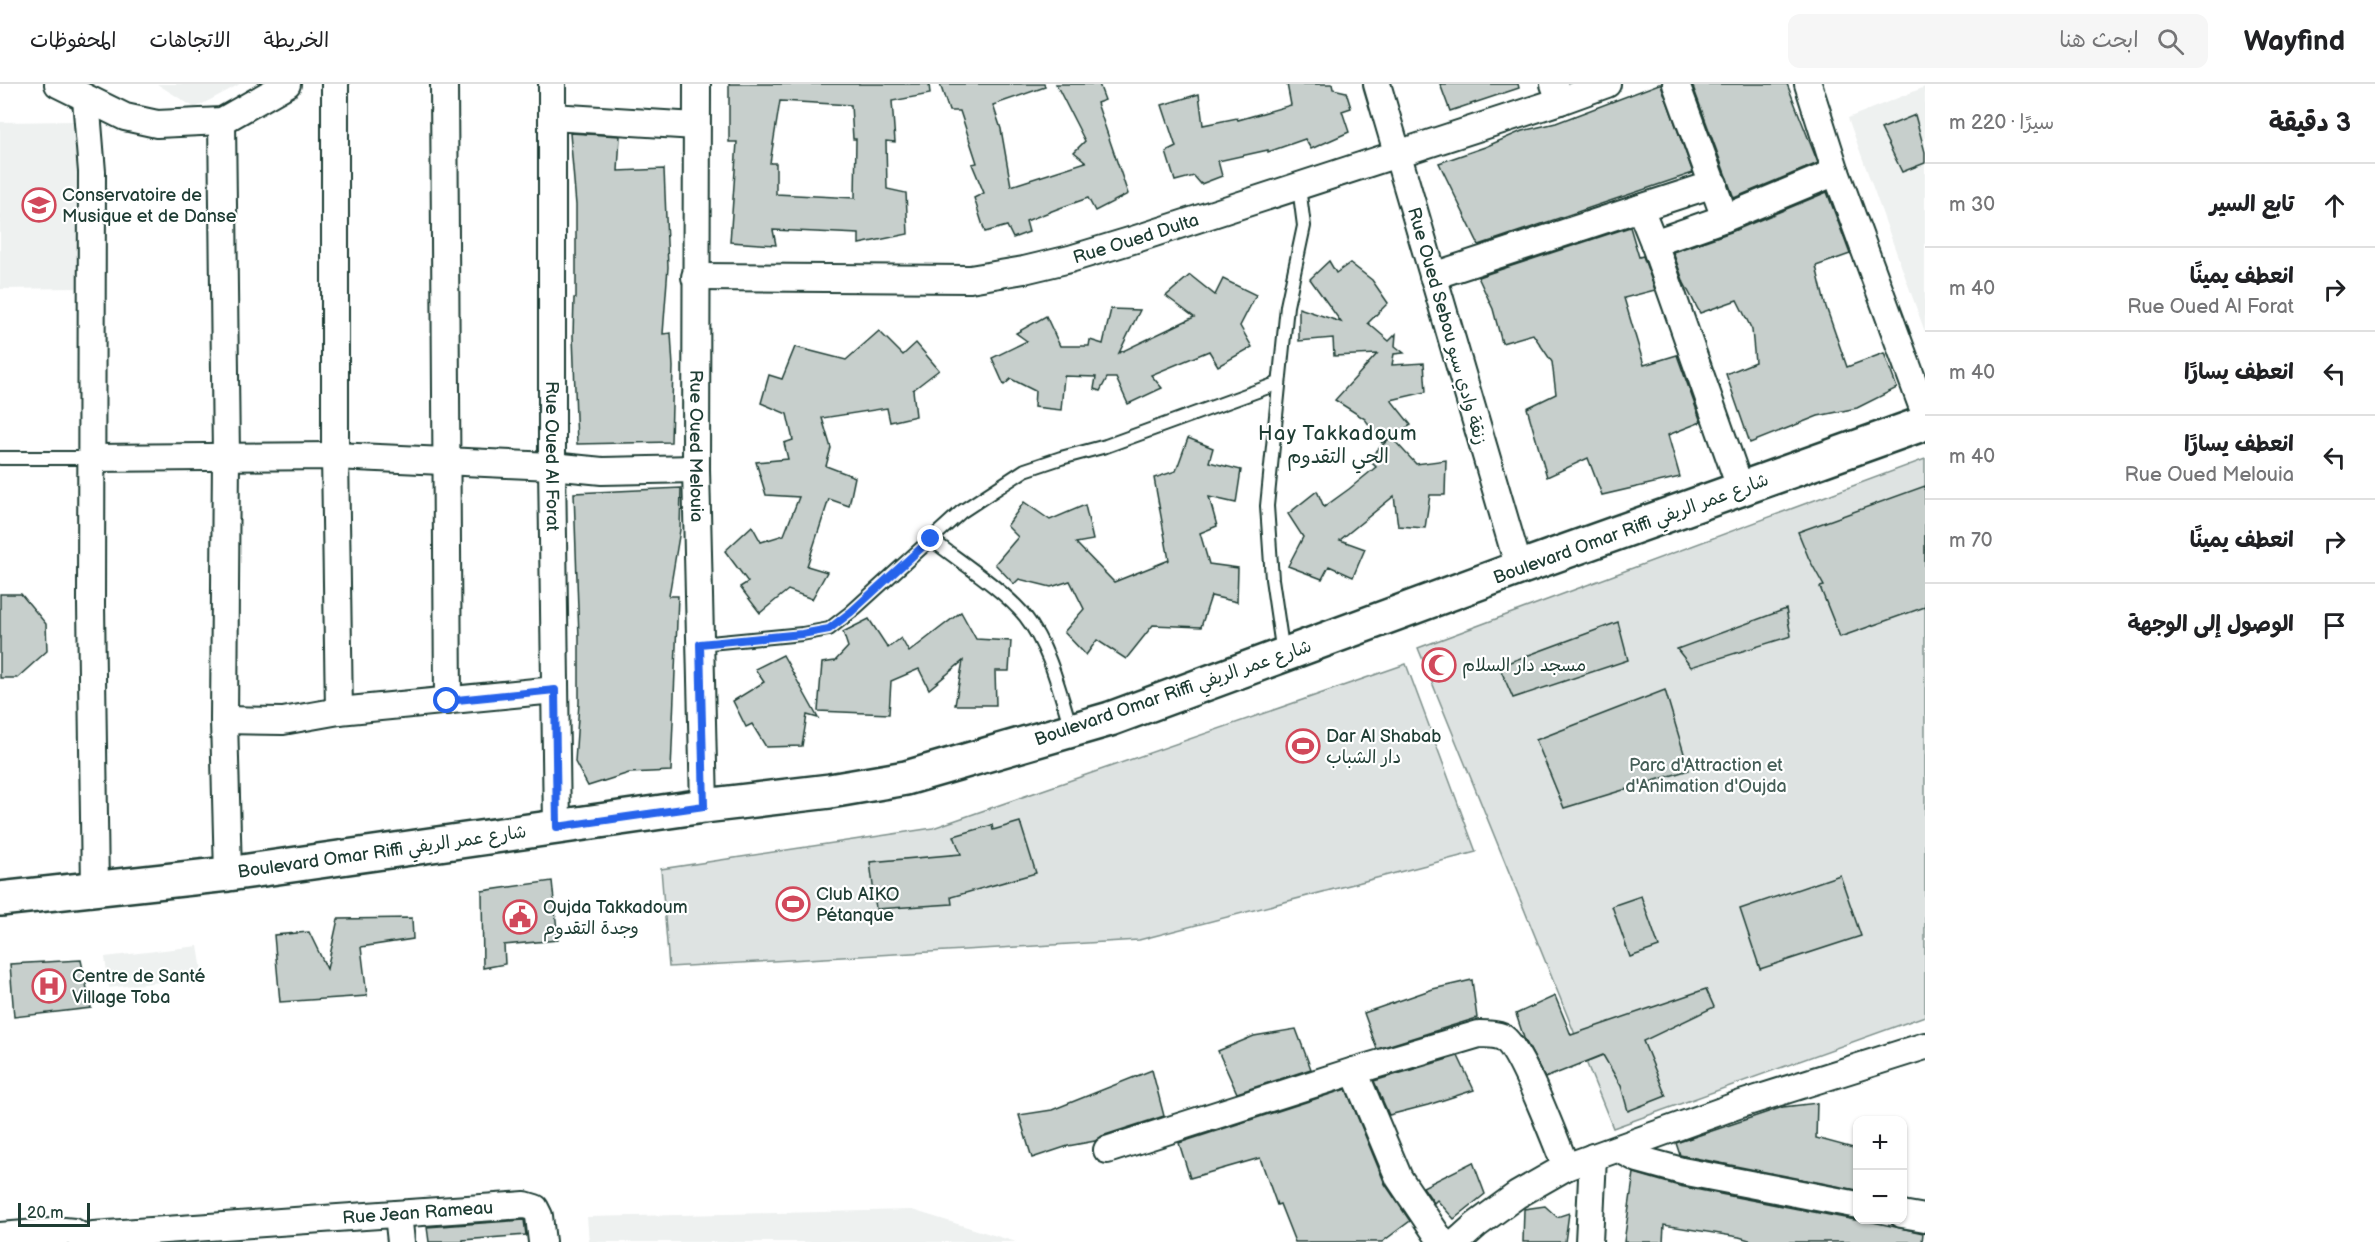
<!DOCTYPE html>
<html lang="ar">
<head>
<meta charset="utf-8">
<style>
	body { margin:0; font-family:"Balsamiq Sans","Playpen Sans Arabic",sans-serif; background:#f6f6f6; color:#202124; direction:rtl }
	.controls { position:absolute; right:18px; bottom:18px; display:grid; overflow:hidden; border-radius:12px; box-shadow:0 2px 4px #0004 }
	.controls button { width:54px; height:54px; display:grid; place-items:center; padding:0; border:0; border-bottom:2px solid #e0e0e0; background:#fff; color:#202124; font:30px sans-serif }
	.scale { position:absolute; left:18px; bottom:15px; width:72px; box-sizing:border-box; padding-left:6px; border:3px solid #1f3d34; border-top:0; font-size:16px; line-height:21px; white-space:nowrap; color:#1f3d34; -webkit-text-stroke:4px #fff; paint-order:stroke }
	.stop { position:absolute; width:18px; height:18px; margin:-14px; border:4px solid #2563eb; border-radius:50%; background:#fff }
	.stop.end { background:#2563eb; border-color:#fff; box-shadow:0 2px 6px #0008 }
	.list { margin:0; padding:0; list-style:none }
	h2 { display:flex; justify-content:space-between; align-items:center; height:78px; margin:0; padding:0 24px; font-size:26px }
	h2 small { font-size:20px; font-weight:400; color:#757577 }
	.list li { display:grid; grid-template-columns:39px 1fr auto; gap:18px; align-items:center; box-sizing:border-box; height:84px; padding:0 24px; border-top:2px solid #e0e0e0 }
	.list b { display:block; font-size:22px; white-space:nowrap }
	.list p { margin:0; font-size:20px; white-space:nowrap; color:#757577 }
	.list em { font-size:20px; font-style:normal; color:#757577 }
	.icon { flex:none; width:33px; height:33px; fill:none; stroke:currentColor; stroke-width:2; stroke-linecap:round; stroke-linejoin:round }
	.map { position:relative; flex:none; width:1925px; height:1158px; overflow:hidden; direction:ltr }
	header { display:flex; align-items:center; gap:36px; box-sizing:border-box; height:84px; padding:0 30px; background:#fff; border-bottom:2px solid #e0e0e0 }
	header strong { font-size:28px }
	nav { display:flex; gap:33px; margin-inline-start:auto; font-size:21px }
	.search { width:420px; height:54px; background:#f6f6f6; display:flex; align-items:center; gap:15px; box-sizing:border-box; padding:0 21px; border-radius:12px; color:#757577; font-size:22px }
	main { display:flex }
	aside { flex:1; background:#fff }
	.map>svg:first-child { display:block }
	.built { fill:#eef1f0 }
	.green { fill:#dee3e2; stroke:#7e908b; stroke-width:1.5 }
	.building { fill:#c7cfcc; stroke:#1f3d34; stroke-width:1.5; fill-rule:evenodd }
	.lines { fill:none; stroke-linecap:round; stroke-linejoin:round }
	.lane-casing { stroke:#1f3d34; stroke-width:16 }
	.street-casing { stroke:#1f3d34; stroke-width:30 }
	.secondary-casing { stroke:#1f3d34; stroke-width:38 }
	.lane { stroke:#fff; stroke-width:12 }
	.street { stroke:#fff; stroke-width:26 }
	.secondary { stroke:#fff; stroke-width:33 }
	.route { stroke:#2563eb; stroke-width:8 }
	.labels { text-anchor:middle; dominant-baseline:central; stroke-width:4.5; stroke-linejoin:round; paint-order:stroke }
	.poi-label { font-size:18px; fill:#1f3d34; stroke:#fff; text-anchor:start }
	.street-label { font-size:18px; fill:#1f3d34; stroke:#fff }
	.park-label { font-size:18px; fill:#455e57; stroke:#fff }
	.neighbourhood-label { font-size:20px; letter-spacing:1.5px; fill:#1f3d34; stroke:#fff }
</style>
</head>
<body>
<header>
<strong>Wayfind</strong>
<div class="search"><svg class="icon" aria-label="search" viewBox="0 0 24 24"><circle cx="10" cy="10" r="6"/><path d="M15 15l6 6"/></svg>ابحث هنا</div>
<nav><a>الخريطة</a><a>الاتجاهات</a><a>المحفوظات</a></nav>
</header>
<main>
<aside>
<h2>3 دقيقة<small>سيرًا · 220 m</small></h2>
<ul class="list">
<li><svg class="icon" aria-label="ahead" viewBox="0 0 24 24"><path d="M12 20V5M6 11l6-6 6 6"/></svg><div><b>تابع السير</b></div><em>30 m</em></li>
<li><svg class="icon" aria-label="right" viewBox="0 0 24 24"><path d="M7 20v-9h11M14 6l5 5-5 5"/></svg><div><b>انعطف يمينًا</b><p>Rue Oued Al Forat</p></div><em>40 m</em></li>
<li><svg class="icon" aria-label="left" viewBox="0 0 24 24"><path d="M17 20v-9H6M10 6l-5 5 5 5"/></svg><div><b>انعطف يسارًا</b></div><em>40 m</em></li>
<li><svg class="icon" aria-label="left" viewBox="0 0 24 24"><path d="M17 20v-9H6M10 6l-5 5 5 5"/></svg><div><b>انعطف يسارًا</b><p>Rue Oued Melouia</p></div><em>40 m</em></li>
<li><svg class="icon" aria-label="right" viewBox="0 0 24 24"><path d="M7 20v-9h11M14 6l5 5-5 5"/></svg><div><b>انعطف يمينًا</b></div><em>70 m</em></li>
<li><svg class="icon" aria-label="arrive" viewBox="0 0 24 24"><path d="M6 21V4h12l-3 4 3 4H6"/></svg><div><b>الوصول إلى الوجهة</b></div></li>
</ul>
</aside>
<div class="map">
<svg width="1925" height="1158" viewBox="0 0 1925 1158">
	<rect width="100%" height="100%" fill="#fff"/>
	<filter id="ink" filterUnits="userSpaceOnUse"><feTurbulence type="fractalNoise" baseFrequency=".0167" numOctaves="2"/><feDisplacementMap in="SourceGraphic" scale="12" xChannelSelector="R" yChannelSelector="G"/><feConvolveMatrix kernelMatrix="1 2 1 2 8 2 1 2 1" color-interpolation-filters="sRGB"/></filter>
	<g filter="url(#ink)">
		<g class="built">
			<path d="M157,0H240L195,24Z"/>
			<path d="M1925,3V248L1848,34Z"/>
			<path d="M76,37L78,204L0,205V38Z"/>
			<path d="M198,862L203,893L109,904L105,873Z"/>
			<path d="M912,1126L1016,1158H589L587,1133Z"/>
		</g>
		<g class="green">
			<path d="M1925,375V932L1613,1044L1418,564Z"/>
			<path d="M1406,580L1476,768L1139,856L669,883L661,785L933,744Z"/>
		</g>
		<g class="building">
			<path d="M729,0H929L930,10L892,17L895,58L886,57L887,105L906,109L908,150L859,160V150L773,146L776,161L730,158L737,58H729ZM780,17L851,21L853,55H856L855,114L776,110V79H770Z"/>
			<path d="M940,0H1044L1045,3L993,21L1001,45L1011,102L1086,78L1074,68L1085,57L1056,0H1099L1105,16L1097,19L1128,110L1095,127L1088,114L1057,125L1026,137L1029,148L1013,154L1007,142L985,148L974,114L984,109L972,80L977,79L960,27H949Z"/>
			<path d="M1287,0H1332L1333,5L1346,8L1351,24L1342,27L1349,48L1311,65L1305,55L1268,68V66L1218,77L1222,92L1201,100L1194,92L1175,97L1166,68L1176,63L1162,21L1199,10L1203,41L1237,34L1238,36L1291,21Z"/>
			<path d="M1440,0H1518L1519,4L1450,27Z"/>
			<path d="M1659,0H1661L1693,89L1479,161L1439,79L1485,63L1522,47L1556,39Z"/>
			<path d="M1692,0H1787L1818,79L1734,114Z"/>
			<path d="M1915,31L1925,68V79L1902,88L1881,45Z"/>
			<path d="M570,49L620,52L618,87L664,85L668,183L663,250L671,249L673,283L671,358L577,360L573,252L574,214H576V121Z"/>
			<path d="M1827,108L1850,170L1816,182L1825,220L1847,283L1884,269L1897,304L1857,324L1818,332L1750,359L1726,290L1755,278L1752,246L1737,216L1700,229L1684,199L1673,168L1731,148Z"/>
			<path d="M1630,143L1639,173L1643,172L1655,206L1624,214L1644,281L1677,271L1701,338L1668,351L1680,393L1602,411L1588,374L1547,393L1527,324L1556,310L1552,278L1533,250L1502,259L1493,225L1478,193Z"/>
			<path d="M1329,177L1336,189L1350,179L1372,196L1388,219L1368,239L1389,257L1396,250L1395,262L1404,269L1394,270L1392,281L1424,279L1426,308L1391,316L1411,341L1391,353L1416,380L1446,376L1445,411H1430L1425,444L1398,442L1394,412L1340,456L1365,465L1353,493L1329,482L1322,495L1288,482L1303,453L1288,430L1317,407L1324,423L1349,405L1376,383L1368,375L1391,353L1382,359L1365,335L1335,316L1377,270L1334,272L1333,254L1299,257V224L1341,238L1310,195Z"/>
			<path d="M1190,191L1215,211L1223,195L1256,211L1240,242L1252,263L1218,282L1209,267L1151,291L1162,304L1128,320L1116,294H1107L1100,307L1094,305L1096,293L1064,292L1061,326L1034,323L1035,307L1011,295L1004,301L992,274L1027,257L1016,249L1046,232L1060,262H1089L1090,256L1103,260L1111,225L1140,226L1119,269L1194,233L1166,212Z"/>
			<path d="M879,247L903,271L916,259L939,286L913,306L916,332L890,338L887,324L822,334L831,364L826,382L855,393L849,422L829,415L807,482L827,488L812,515L788,506L760,529L740,503L748,498L725,467L752,442L761,458L784,451L799,413L766,411L756,378L788,375L784,359L793,356L787,330L761,319L769,291L782,295L795,263L846,276Z"/>
			<path d="M1188,354L1213,364L1209,378L1241,386L1236,419L1209,413L1217,442L1200,449L1209,480L1238,484L1237,518L1211,512L1201,543L1153,541L1126,575L1097,556L1086,571L1064,548L1084,525L1070,497L1051,503L1019,495L1014,500L995,480L1018,453L1007,442L1024,418L1050,436L1085,421L1093,456L1076,459L1114,498L1169,476L1154,394L1176,387Z"/>
			<path d="M1925,402V523L1840,553L1820,503L1824,502L1809,475L1798,448Z"/>
			<path d="M681,404L680,446L669,512H678L671,687L629,689L588,702L575,678L579,619V553L574,409Z"/>
			<path d="M0,510H21L46,540L47,567L17,594H0Z"/>
			<path d="M1786,525L1791,552L1691,583L1677,565Z"/>
			<path d="M961,528L976,555L1011,557L1009,587H995L996,621H955L963,577L929,605L919,585L891,597L889,630L818,627L822,579L835,577L848,563L843,548L869,535L888,564L901,554L909,568Z"/>
			<path d="M1618,538L1628,576L1513,614L1499,582Z"/>
			<path d="M783,571L818,634L807,631L802,662L766,663L752,640L746,643L733,617L764,598L755,585Z"/>
			<path d="M1665,606L1689,686L1564,724L1536,656Z"/>
			<path d="M1020,738L1036,789L951,813L952,820L876,825L870,778L961,770L954,752L992,741L993,746Z"/>
			<path d="M1840,791L1861,852L1760,885L1740,825Z"/>
			<path d="M552,797L558,856L504,861L505,880L483,884L482,807Z"/>
			<path d="M1641,812L1659,863L1630,873L1612,822Z"/>
			<path d="M412,834L413,855L361,863L367,912L280,918L274,851L309,848L327,885L338,835Z"/>
			<path d="M81,876L91,924L14,933L10,880Z"/>
			<path d="M1472,896L1477,934L1377,965L1364,929L1433,905Z"/>
			<path d="M1706,905L1714,923L1643,957L1666,1012L1628,1027L1621,1002L1603,971L1545,994L1524,954L1516,930L1555,912L1571,951Z"/>
			<path d="M1296,945L1311,985L1237,1009L1218,967L1254,952Z"/>
			<path d="M1458,972L1474,1006L1428,1021L1389,1031L1374,997Z"/>
			<path d="M1152,986L1164,1032L1102,1052L1095,1057L1068,1062L1032,1074L1019,1031L1052,1026Z"/>
			<path d="M1346,1005L1385,1100L1410,1137L1382,1158H1295L1280,1120L1277,1121L1260,1074L1190,1094L1179,1059Z"/>
			<path d="M1817,1019L1816,1054L1857,1065V1106L1685,1072L1680,1071L1676,1059L1783,1023Z"/>
			<path d="M1473,1078L1485,1110L1454,1135L1437,1116L1434,1119L1423,1103Z"/>
			<path d="M1634,1089L1679,1102L1855,1136H1864L1923,1149L1922,1158H1756L1739,1153L1664,1141L1663,1158H1624Z"/>
			<path d="M1545,1122L1557,1133L1569,1129L1565,1158H1523L1524,1125Z"/>
			<path d="M524,1136L526,1151L463,1156V1158H429L427,1143Z"/>
		</g>
		<g class="lines">
			<g class="lane-casing">
				<g id="lane">
					<path d="M0,374H92"/>
					<path d="M931,455C959,477 1003,505 1025,532C1050,564 1059,606 1071,644"/>
					<path d="M700,560L802,550L829,545L851,528L961,428L1025,386L1061,374L1106,362L1279,299"/>
					<path d="M1283,570L1272,495L1267,422L1287,222L1304,142L1299,103"/>
				</g>
			</g>
			<g class="street-casing">
				<g id="street">
					<path d="M58,0L125,33L157,40L222,37L287,0"/>
					<path d="M335,0V372L339,627"/>
					<path d="M444,0L448,617"/>
					<path id="s1" d="M552,0V382L557,743"/>
					<path id="s2" d="M697,0L696,385L704,722"/>
					<path d="M1377,0L1519,484"/>
					<path d="M1554,0L1560,17L1607,0"/>
					<path d="M1676,0L1725,134"/>
					<path d="M1808,0L1836,88L1925,330"/>
					<path d="M86,15L92,88L91,521L95,804"/>
					<path d="M552,33L696,42"/>
					<path d="M222,37L226,372L224,636L228,790"/>
					<path d="M1640,124L1714,100"/>
					<path d="M1654,159L1741,406"/>
					<path d="M1433,192L1640,124L1654,159L1725,134L1836,88"/>
					<path id="s3" d="M695,193L970,195L1024,186L1070,175L1136,155L1560,17"/>
					<path d="M92,374L335,372L552,382L602,387L696,385"/>
					<path d="M224,636L283,637L339,627L555,606"/>
					<path d="M1354,987L1399,1094L1442,1158"/>
					<path d="M1619,1065L1638,1075L1682,1087L1858,1121"/>
					<path d="M1107,1066L1354,987L1479,950C1487,950 1495,950 1502,953C1521,963 1556,1059 1566,1083"/>
					<path d="M398,1130L401,1158"/>
					<path d="M1902,1130L1925,1134"/>
					<path d="M0,1152L64,1147L74,1148L83,1154"/>
					<path id="s4" d="M83,1154L93,1151L525,1121L535,1124L539,1132L542,1158"/>
					<path d="M1457,1158L1476,1141L1517,1111L1566,1083L1738,1021L1925,962"/>
					<path d="M1589,1158L1593,1073"/>
				</g>
			</g>
			<g class="secondary-casing">
				<path id="secondary" d="M0,815L228,790L704,722L830,707L906,694L1110,635L1519,484L1925,339"/>
			</g>
			<use href="#lane" class="lane"/>
			<use href="#street" class="street"/>
			<use href="#secondary" class="secondary"/>
		</g>
	</g>
	<g class="lines" filter="url(#ink)">
		<path class="route" d="M447,617L555,606L557,743L704,722L700,560L802,550L829,545L851,528L931,455"/>
	</g>
	<defs>
		<g id="school-ring" transform="scale(1.725)"><circle r="9.5" fill="#fff" stroke="#d1495b" stroke-width="1.5"/><path d="M0-5L7-2L0 1L-7-2ZM-4 1L0 2.5L4 1V4Q0 6-4 4Z" fill="#d1495b"/></g>
		<g id="mosque-ring" transform="scale(1.725)"><circle r="9.5" fill="#fff" stroke="#d1495b" stroke-width="1.5"/><path d="M3.5-4.9A6 6 0 1 0 3.5 4.9A5 5 0 1 1 3.5-4.9Z" fill="#d1495b"/></g>
		<g id="stadium-ring" transform="scale(1.725)"><circle r="9.5" fill="#fff" stroke="#d1495b" stroke-width="1.5"/><path d="M0-5a6.5 5 0 1 0 0 10a6.5 5 0 1 0 0-10ZM-3.5-1.8h7v3.6h-7Z" fill="#d1495b"/></g>
		<g id="civic-ring" transform="scale(1.725)"><circle r="9.5" fill="#fff" stroke="#d1495b" stroke-width="1.5"/><path d="M-.6-6.5H3V-4.5H.6V-3L4-1V1h2V6H-6V1h2V-1L-.6-3ZM-1.2 2.5V6h2.4V2.5Z" fill="#d1495b"/></g>
		<g id="hospital-ring" transform="scale(1.725)"><circle r="9.5" fill="#fff" stroke="#d1495b" stroke-width="1.5"/><path d="M-5-5h3v3.5h4V-5h3V5h-3V1.5h-4V5h-3Z" fill="#d1495b"/></g>
	</defs>
	<g fill-rule="evenodd">
		<use href="#school-ring" x="39" y="121"/>
		<use href="#mosque-ring" x="1439" y="581"/>
		<use href="#stadium-ring" x="1303" y="662"/>
		<use href="#stadium-ring" x="793" y="820"/>
		<use href="#civic-ring" x="520" y="833"/>
		<use href="#hospital-ring" x="49" y="902"/>
	</g>
	<g class="labels">
		<g class="poi-label">
			<text x="62" y="111">Conservatoire de<tspan x="62" dy="21">Musique et de Danse</tspan></text>
			<text x="1462" y="581">مسجد دار السلام</text>
			<text x="1326" y="652">Dar Al Shabab<tspan x="1326" dy="21">دار الشباب</tspan></text>
			<text x="816" y="810">Club AIKO<tspan x="816" dy="21">Pétanque</tspan></text>
			<text x="543" y="823">Oujda Takkadoum<tspan x="543" dy="21">وجدة التقدوم</tspan></text>
			<text x="72" y="892">Centre de Santé<tspan x="72" dy="21">Village Toba</tspan></text>
		</g>
		<g class="street-label">
			<text stroke="none"><textPath href="#s3" startOffset="446">Rue Oued Dulta</textPath></text>
			<text transform="translate(1447 242) rotate(74)">Rue Oued Sebou زنقة وادي سبو</text>
			<text stroke="none"><textPath href="#s2" startOffset="362">Rue Oued Melouia</textPath></text>
			<text stroke="none"><textPath href="#s1" startOffset="372">Rue Oued Al Forat</textPath></text>
			<text transform="translate(1631 445) rotate(-20)">Boulevard Omar Riffi شارع عمر الريفي</text>
			<text transform="translate(1173 609) rotate(-19)">Boulevard Omar Riffi شارع عمر الريفي</text>
			<text transform="translate(382 768) rotate(-8)">Boulevard Omar Riffi شارع عمر الريفي</text>
			<text stroke="none"><textPath href="#s4" startOffset="336">Rue Jean Rameau</textPath></text>
		</g>
		<g class="park-label">
			<text x="1706" y="681">Parc d'Attraction et<tspan x="1706" dy="21">d'Animation d'Oujda</tspan></text>
		</g>
		<g class="neighbourhood-label">
			<text x="1338" y="350">Hay Takkadoum<tspan x="1338" dy="23">الحي التقدوم</tspan></text>
		</g>
	</g>
</svg>
<div class="controls">
<button>+</button>
<button>−</button>
</div>
<div class="scale">20 m</div>
<div class="stop" style="left:447px;top:617px"></div>
<div class="stop end" style="left:931px;top:455px"></div>
</div>
</main>
</body>
</html>
